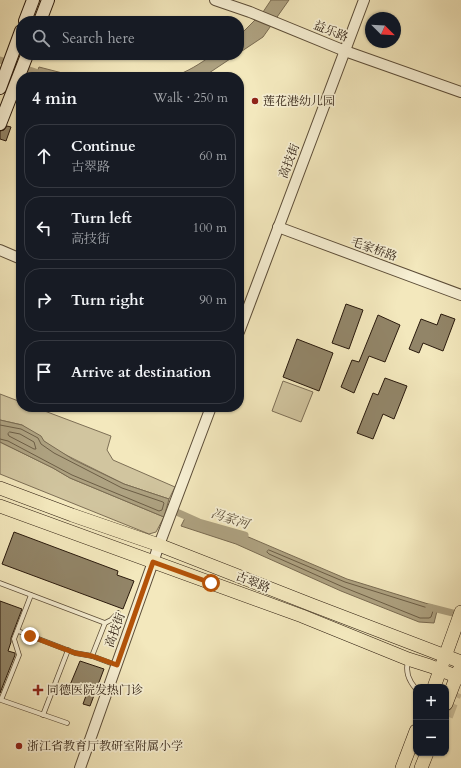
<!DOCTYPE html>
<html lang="en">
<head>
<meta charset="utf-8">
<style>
	body { margin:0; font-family:Cardo,"Noto Serif SC",serif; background:#20242c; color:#f1f3f6 }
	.controls { position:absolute; right:12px; bottom:12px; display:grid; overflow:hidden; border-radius:8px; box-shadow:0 1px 3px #0004 }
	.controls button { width:36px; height:36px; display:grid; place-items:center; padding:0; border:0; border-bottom:1px solid #363941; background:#171b24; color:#f1f3f6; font:20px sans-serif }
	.compass { position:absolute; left:365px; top:12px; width:36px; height:36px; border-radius:50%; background:#171b24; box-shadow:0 1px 3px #0004; rotate:114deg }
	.stop { position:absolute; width:12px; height:12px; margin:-9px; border:3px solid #b45309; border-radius:50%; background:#fff }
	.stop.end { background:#b45309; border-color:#fff; box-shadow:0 1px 4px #0008 }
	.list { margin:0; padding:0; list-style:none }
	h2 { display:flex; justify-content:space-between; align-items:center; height:52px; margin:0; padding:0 16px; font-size:17px }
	h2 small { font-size:13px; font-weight:400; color:#9ea1a6 }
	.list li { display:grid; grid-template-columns:26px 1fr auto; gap:12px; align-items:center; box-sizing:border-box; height:64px; margin:0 8px 8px; padding:0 8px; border:1px solid #363941; border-radius:16px }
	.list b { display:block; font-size:15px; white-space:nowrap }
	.list p { margin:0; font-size:13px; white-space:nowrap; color:#9ea1a6 }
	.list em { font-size:13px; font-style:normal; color:#9ea1a6 }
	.icon { flex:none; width:22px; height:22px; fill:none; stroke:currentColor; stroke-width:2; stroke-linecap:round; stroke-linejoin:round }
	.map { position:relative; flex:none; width:461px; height:768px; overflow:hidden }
	.search { position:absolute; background:#171b24; box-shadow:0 1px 3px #0004; left:16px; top:16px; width:228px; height:44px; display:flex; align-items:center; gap:10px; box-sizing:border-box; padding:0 14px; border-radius:16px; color:#9ea1a6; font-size:15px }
	.panel { position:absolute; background:#171b24; box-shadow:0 1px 3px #0004; left:16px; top:72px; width:228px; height:340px; border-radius:16px }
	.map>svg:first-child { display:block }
	.green { fill:#d1c59f; stroke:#7d6f56 }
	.water { fill:#aea281; stroke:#796b52 }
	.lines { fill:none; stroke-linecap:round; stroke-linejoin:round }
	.shore { stroke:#6c5e46; stroke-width:1 }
	.canal { stroke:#aea281; stroke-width:7 }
	.building { fill:#928568; stroke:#29190c }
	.trunk-tunnel { stroke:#cbbf9a; stroke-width:14; stroke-dasharray:14 7; stroke-linecap:butt }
	.service-casing { stroke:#5c4d38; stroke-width:5.5 }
	.tertiary-casing { stroke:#5c4d38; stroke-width:12 }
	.secondary-casing { stroke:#29190c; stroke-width:14 }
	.primary-casing { stroke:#29190c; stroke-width:14 }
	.service { stroke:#f7f0d4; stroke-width:4 }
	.tertiary { stroke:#f7f0d4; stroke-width:10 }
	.secondary { stroke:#f7f0d4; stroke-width:12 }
	.primary { stroke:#f3e8bd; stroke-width:13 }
	.route { stroke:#b45309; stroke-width:5 }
	.poi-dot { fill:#8f2418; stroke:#f7f0d4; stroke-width:1.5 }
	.labels { text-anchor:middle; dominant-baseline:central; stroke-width:3.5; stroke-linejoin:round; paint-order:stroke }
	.street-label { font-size:12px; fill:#29190c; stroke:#f7f0d4 }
	.poi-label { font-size:12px; fill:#29190c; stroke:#f7f0d4; text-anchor:start }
	.water-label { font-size:13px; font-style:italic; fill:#5e503b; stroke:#f7f0d4 }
</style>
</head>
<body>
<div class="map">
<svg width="461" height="768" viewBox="0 0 461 768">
	<rect width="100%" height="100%" fill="#f3e8bd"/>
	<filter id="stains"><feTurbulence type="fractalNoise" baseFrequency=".005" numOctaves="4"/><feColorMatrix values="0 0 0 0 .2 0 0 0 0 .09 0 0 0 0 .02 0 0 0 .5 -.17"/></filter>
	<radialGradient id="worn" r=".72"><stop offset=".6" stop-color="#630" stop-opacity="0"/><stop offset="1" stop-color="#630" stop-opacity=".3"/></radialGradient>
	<g class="green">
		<path d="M283,381L313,392L301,422L272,411Z"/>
		<path d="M0,394L21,402V407H34L111,436L107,450L113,460L175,487L169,499L124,484L56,450L22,425L0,420Z"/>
		<path d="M0,442L53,468L70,478L164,517L156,532L149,534L0,474Z"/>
	</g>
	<g class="water">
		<path d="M271,0H289L263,37L239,53V36L263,12Z"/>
		<path d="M212,55H236L203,77H172C187,72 200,64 212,55Z"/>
		<path d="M39,67L78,77H35Z"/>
		<path d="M0,420L22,425L41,436L44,441L74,460L124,484L169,499L164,517L70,478L53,468L0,442Z"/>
		<path d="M186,516L199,522L239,533L347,579L438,607L434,623L419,622L341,591L236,544L181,526Z"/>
	</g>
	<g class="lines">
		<g class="shore">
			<path d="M0,425L21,429L38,438L41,444L54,453L122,488L163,502L164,503L162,510L159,511L72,475L8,441L0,439"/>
			<path d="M10,432L20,434L34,442L36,449H34L9,436L8,434Z"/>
			<path d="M269,550L345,582L431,609L433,611L431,617L429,618H420L343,587L269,554L267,552Z"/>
		</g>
		<g class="canal">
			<path d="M0,60L50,77"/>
			<path d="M170,509L199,522L245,535"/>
			<path d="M429,607L461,615"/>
		</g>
	</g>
	<g class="building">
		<path d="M7,126L11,127L6,141L0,139V131L4,130Z"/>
		<path d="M346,304L363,310L349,349L332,343Z"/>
		<path d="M441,314L455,319L443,351L423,343L419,353L409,349L421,319L437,325Z"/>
		<path d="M378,315L400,325L385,362L369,356L354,393L341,387L352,360L359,362Z"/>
		<path d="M297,339L333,353L319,391L283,377Z"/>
		<path d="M385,378L407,386L394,419L383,414L373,439L357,433L373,393L378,395Z"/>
		<path d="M14,532L118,571L117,575L134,581L123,609L2,564Z"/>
		<path d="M0,601L22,609L11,638V642L8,651L15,653V655L0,693Z"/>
		<path d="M80,661L104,669L90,706L83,704L87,693L75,689L76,687L70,685Z"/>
	</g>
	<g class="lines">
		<path class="trunk-tunnel" d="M446,716L455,692"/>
		<g class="service-casing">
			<g id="service">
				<path d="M0,583L105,623"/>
				<path d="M31,595L14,639L19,655L1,700L67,723"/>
				<path d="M18,631L75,653L92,656L116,665"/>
				<path d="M92,656L105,623L111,620L118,613"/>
				<path d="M408,661C405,672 409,681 416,689"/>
				<path d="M43,715L68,650"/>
			</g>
		</g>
		<g class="tertiary-casing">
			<g id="tertiary">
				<path d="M215,0L250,12L345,51L461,92"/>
				<path d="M278,227L461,295"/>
				<path d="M0,250L21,259"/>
				<path d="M239,332L364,0"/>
				<path d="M80,768L159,545L211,407"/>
			</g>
		</g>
		<g class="secondary-casing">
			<g id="secondary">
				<path d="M25,21L33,0"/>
				<path d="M40,21L48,0"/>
				<path d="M0,88L21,31"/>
				<path d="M0,124L27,55"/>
			</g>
		</g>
		<g class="primary-casing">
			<g id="primary">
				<path d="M0,488L72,515L159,545L312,605L461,662"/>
				<path d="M0,506L302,616L408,659L430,666L461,678"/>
				<path d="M434,687L461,612"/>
				<path d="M446,704L459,670"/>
				<path d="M402,768L416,731"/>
				<path d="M421,768L427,753"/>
			</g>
		</g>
		<use href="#service" class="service"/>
		<use href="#tertiary" class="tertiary"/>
		<use href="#secondary" class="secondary"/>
		<use href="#primary" class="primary"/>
	</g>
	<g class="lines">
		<path class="route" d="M30,636L75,653L92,656L117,665L153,562L211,583"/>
	</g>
	<g class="poi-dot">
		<circle cx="255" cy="101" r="4"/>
		<path d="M36 684h4v4h4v4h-4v4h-4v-4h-4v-4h4z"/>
		<circle cx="19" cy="746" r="4"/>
	</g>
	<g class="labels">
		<g class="street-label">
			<text transform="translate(331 31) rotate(22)">益乐路</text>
			<text transform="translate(289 161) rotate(-69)">高技街</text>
			<text transform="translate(374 249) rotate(20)">毛家桥路</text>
			<text transform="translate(253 582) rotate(22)">古翠路</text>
			<text transform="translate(115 630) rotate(-70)">高技街</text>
		</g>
		<g class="poi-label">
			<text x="263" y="101">莲花港幼儿园</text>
			<text x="47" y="690">同德医院发热门诊</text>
			<text x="27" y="746">浙江省教育厅教研室附属小学</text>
		</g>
		<g class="water-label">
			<text transform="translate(230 519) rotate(18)">冯家河</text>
		</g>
	</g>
	<rect width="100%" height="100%" filter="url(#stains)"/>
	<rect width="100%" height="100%" fill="url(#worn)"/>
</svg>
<div class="controls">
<button>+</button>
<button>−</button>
</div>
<svg class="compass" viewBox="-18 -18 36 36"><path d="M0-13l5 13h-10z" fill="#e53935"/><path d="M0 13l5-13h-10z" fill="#9ea1a6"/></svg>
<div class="stop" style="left:211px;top:583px"></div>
<div class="stop end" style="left:30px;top:636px"></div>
<div class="search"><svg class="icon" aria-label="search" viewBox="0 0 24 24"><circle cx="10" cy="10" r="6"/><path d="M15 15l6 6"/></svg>Search here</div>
<section class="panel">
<h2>4 min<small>Walk · 250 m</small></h2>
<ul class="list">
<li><svg class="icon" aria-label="ahead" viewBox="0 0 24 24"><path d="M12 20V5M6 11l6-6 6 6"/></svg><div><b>Continue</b><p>古翠路</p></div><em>60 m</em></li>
<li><svg class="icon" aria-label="left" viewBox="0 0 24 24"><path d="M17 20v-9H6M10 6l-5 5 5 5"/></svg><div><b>Turn left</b><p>高技街</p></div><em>100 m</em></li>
<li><svg class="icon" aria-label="right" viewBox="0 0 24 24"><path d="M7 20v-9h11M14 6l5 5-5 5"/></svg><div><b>Turn right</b></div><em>90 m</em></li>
<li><svg class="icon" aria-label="arrive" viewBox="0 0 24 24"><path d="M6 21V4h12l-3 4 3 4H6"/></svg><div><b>Arrive at destination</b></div></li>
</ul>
</section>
</div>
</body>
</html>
